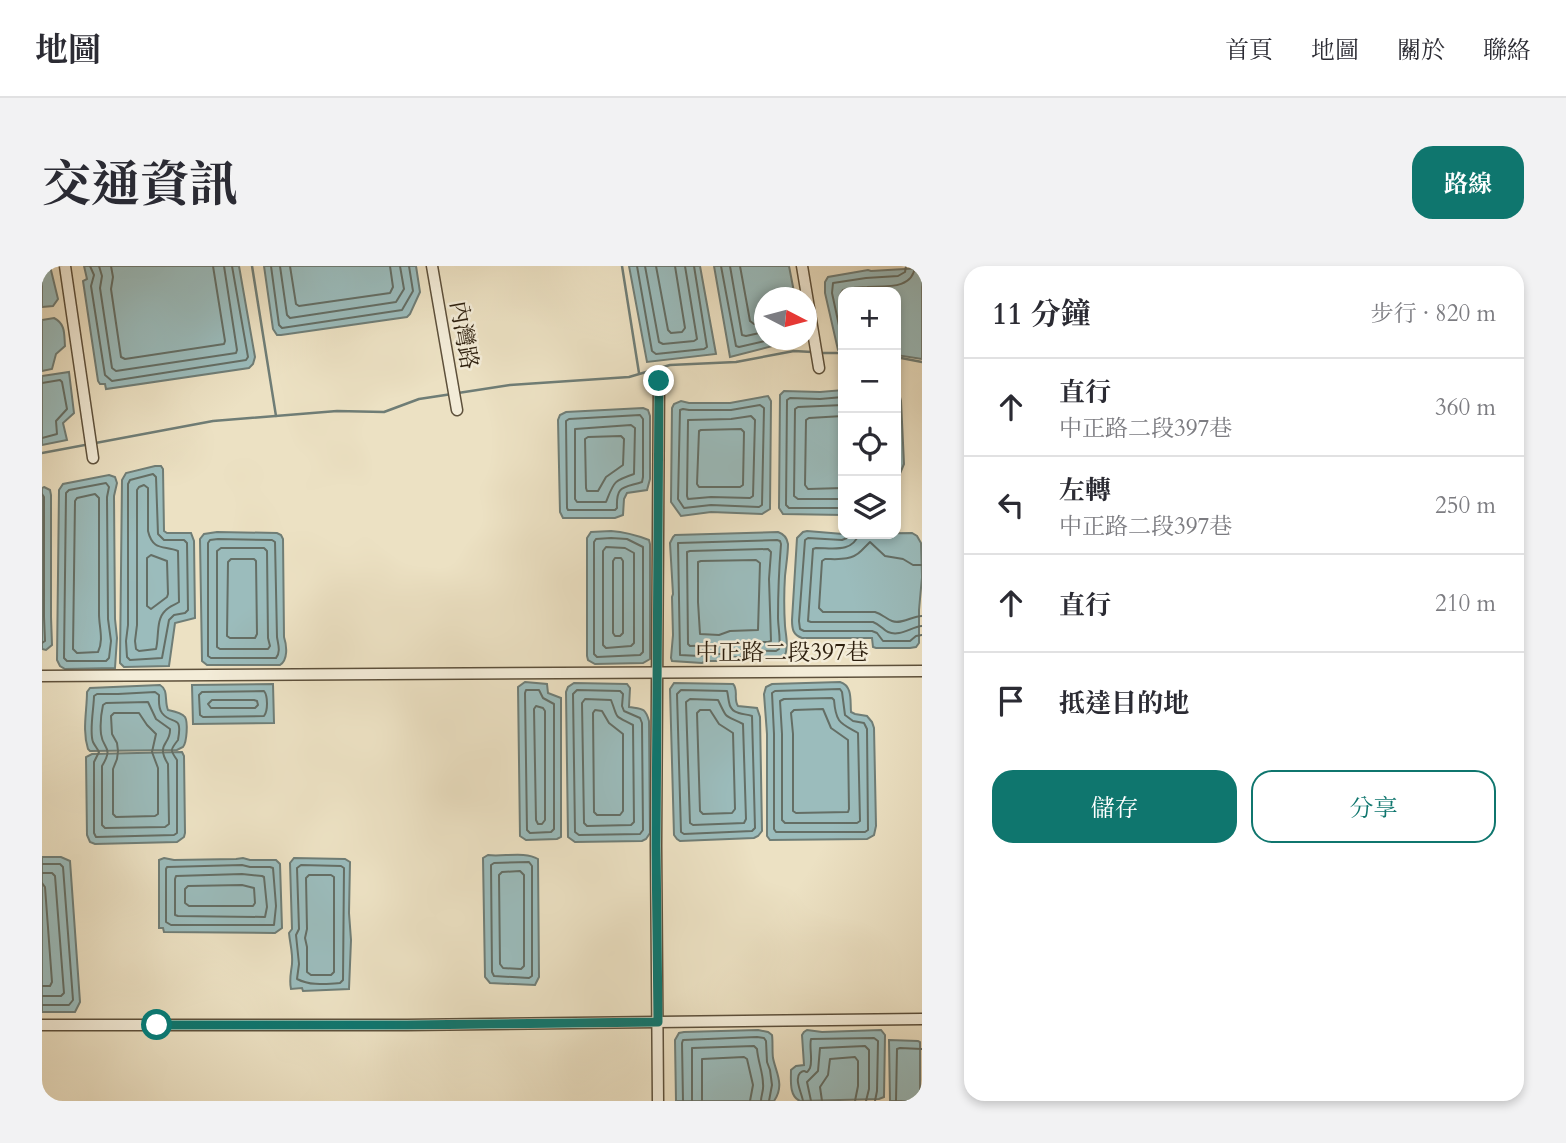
<!DOCTYPE html>
<html lang="zh-TW">
<head>
<meta charset="utf-8">
<style>
	body { margin:0; font-family:Cardo,"Noto Serif TC",serif; background:#f2f2f3; color:#2b2b33 }
	.controls { position:absolute; right:21px; top:21px; display:grid; overflow:hidden; border-radius:14px; box-shadow:0 4px 10px #0003 }
	.controls button { width:63px; height:63px; display:grid; place-items:center; padding:0; border:0; border-bottom:2px solid #e1e1e2; background:#fff; color:#2b2b33; font:35px sans-serif }
	.compass { position:absolute; left:712px; top:21px; width:63px; height:63px; border-radius:50%; background:#fff; box-shadow:0 4px 10px #0003; rotate:96deg }
	.stop { position:absolute; width:21px; height:21px; margin:-16px; border:5px solid #0f766e; border-radius:50%; background:#fff }
	.stop.end { background:#0f766e; border-color:#fff; box-shadow:0 2px 7px #0008 }
	.list { margin:0; padding:0; list-style:none }
	h2 { display:flex; justify-content:space-between; align-items:center; height:91px; margin:0; padding:0 28px; font-size:30px }
	h2 small { font-size:23px; font-weight:400; color:#7c7c81 }
	.list li { display:grid; grid-template-columns:46px 1fr auto; gap:21px; align-items:center; box-sizing:border-box; height:98px; padding:0 28px; border-top:2px solid #e1e1e2 }
	.list b { display:block; font-size:26px; white-space:nowrap }
	.list p { margin:0; font-size:23px; white-space:nowrap; color:#7c7c81 }
	.list em { font-size:23px; font-style:normal; color:#7c7c81 }
	.actions { display:flex; gap:14px; padding:21px 28px }
	.actions a { flex:1; padding:16px 0; border:2px solid #0f766e; border-radius:21px; text-align:center; font-size:24px; color:#0f766e }
	.actions .main { background:#0f766e; color:#fff }
	.icon { flex:none; width:38px; height:38px; fill:none; stroke:currentColor; stroke-width:2; stroke-linecap:round; stroke-linejoin:round }
	.map { position:relative; flex:none; width:880px; height:835px; overflow:hidden; border-radius:21px }
	header { display:flex; align-items:center; gap:42px; box-sizing:border-box; height:98px; padding:0 35px; background:#fff; border-bottom:2px solid #e1e1e2 }
	header strong { font-size:33px }
	nav { display:flex; gap:38px; margin-inline-start:auto; font-size:24px }
	.intro { display:flex; align-items:center; justify-content:space-between; box-sizing:border-box; height:168px; padding:0 42px }
	h1 { margin:0; font-size:49px }
	.button { padding:18px 32px; border-radius:21px; background:#0f766e; color:#fff; font-size:24px; font-weight:700 }
	main { display:flex; gap:42px; padding:0 42px }
	aside { flex:1; background:#fff; border-radius:21px; box-shadow:0 4px 10px #0003 }
	.map>svg:first-child { display:block }
	.water { fill:#9bbcbc; stroke:#6f7d76; stroke-width:2 }
	.lines { fill:none; stroke-linecap:round; stroke-linejoin:round }
	.shore { stroke:#646e65; stroke-width:2 }
	.stream { stroke:#6f7d76; stroke-width:2.5 }
	.minor-casing { stroke:#5d503b; stroke-width:13 }
	.minor { stroke:#f3ecd8; stroke-width:10 }
	.route { stroke:#0f766e; stroke-width:9 }
	.labels { text-anchor:middle; dominant-baseline:central; stroke-width:5; stroke-linejoin:round; paint-order:stroke }
	.street-label { font-size:23px; fill:#2d1f0e; stroke:#f3ecd8 }
</style>
</head>
<body>
<header>
<strong>地圖</strong>
<nav><a>首頁</a><a>地圖</a><a>關於</a><a>聯絡</a></nav>
</header>
<div class="intro"><h1>交通資訊</h1><a class="button">路線</a></div>
<main>
<div class="map">
<svg width="880" height="835" viewBox="0 0 880 835">
	<rect width="100%" height="100%" fill="#ece1c3"/>
	<filter id="stains"><feTurbulence type="fractalNoise" baseFrequency=".00286" numOctaves="4"/><feColorMatrix values="0 0 0 0 .2 0 0 0 0 .09 0 0 0 0 .02 0 0 0 .5 -.17"/></filter>
	<radialGradient id="worn" r=".72"><stop offset=".6" stop-color="#630" stop-opacity="0"/><stop offset="1" stop-color="#630" stop-opacity=".3"/></radialGradient>
	<g class="water">
		<path d="M0,0H8L16,33L11,40L0,41Z"/>
		<path d="M42,0H197L213,91L211,98L207,102L64,123L63,118H58L56,115L41,15L45,13Z"/>
		<path d="M222,0H374L378,26L368,48L365,51L239,69H235L231,63Z"/>
		<path d="M587,0H658L674,88L605,96Z"/>
		<path d="M672,0H747L753,31L722,32V74H747L746,76L688,91Z"/>
		<path d="M880,2V93L854,89V26H801V85L796,84L783,27V16L786,11L826,4L829,5Z"/>
		<path d="M12,52C24,58 22,69 23,80L14,88L10,103L0,105V54Z"/>
		<path d="M27,106L32,147L21,157L25,174L0,179V110Z"/>
		<path d="M801,124V249L741,248L737,242L738,129L742,125L778,126Z"/>
		<path d="M726,130L729,135L728,243L720,248L669,246L639,250L629,236L630,142L632,138L639,135L647,137H688Z"/>
		<path d="M854,130L858,131L859,135L862,198L857,210L854,212Z"/>
		<path d="M601,142L606,144L608,150V213L605,224L585,227L582,233L581,249L573,252H521L518,246L516,154L518,149L524,146Z"/>
		<path d="M113,200H119L121,203L122,265L125,267H149L152,275L153,352L133,357L127,400L82,401L78,397L80,214L84,207Z"/>
		<path d="M67,209L73,211L75,217L72,230L73,353L75,372L73,402L23,403L18,400L15,394L17,224L21,218Z"/>
		<path d="M2,221L8,224L9,229V351L10,379L4,384L0,383V222Z"/>
		<path d="M569,265C583,266 594,269 607,274L608,278V393L601,397L553,398L546,394L545,390V272L549,266Z"/>
		<path d="M765,265L801,268L870,267L875,270L879,277L880,311L877,344V377L874,381L868,382H834L831,381L830,372H760C751,369 750,363 750,354L755,272L761,266Z"/>
		<path d="M175,266L235,267L239,269L241,273L242,371C245,380 246,394 238,399H165L160,395L158,273L162,268Z"/>
		<path d="M736,266C742,268 745,271 746,278C746,288 744,300 743,310C742,326 742,344 743,360C744,371 747,381 742,392L692,391L681,395H664L660,397L630,395L629,392L631,369L630,331L631,328L628,277L631,271L633,269Z"/>
		<path d="M483,416L505,418L506,427L519,432V571L515,573L484,574L478,570L476,421Z"/>
		<path d="M798,416C811,420 808,435 809,446L813,448L825,450L830,456L832,462L834,560L832,569L825,573L728,574L725,570V468L722,428L724,421L730,418Z"/>
		<path d="M532,417L585,418L588,422L587,441C600,443 603,441 607,455L608,567L604,573L600,575L533,576L526,571L524,426L526,421Z"/>
		<path d="M632,417L691,418C697,424 691,433 696,440L715,442L718,451L720,565L716,570L712,572L638,575L635,573L632,569L628,423Z"/>
		<path d="M231,418L232,457L151,458L150,419Z"/>
		<path d="M118,419C127,424 122,435 126,444C131,445 140,447 143,451C146,456 145,476 141,481C139,482 137,483 135,484L48,485L46,483C40,464 45,445 45,426L48,422Z"/>
		<path d="M140,486L142,490L143,567L142,571L135,576L53,578L48,576L45,569L44,491L50,488Z"/>
		<path d="M446,589C461,591 483,585 496,593L497,711L493,719L448,717L443,711L441,592Z"/>
		<path d="M0,591H19L28,595L38,736L33,746H0Z"/>
		<path d="M122,592L132,594L194,593L201,592L208,594H234L238,598L240,662L233,667L122,666L121,662H117V594Z"/>
		<path d="M252,592L303,593L308,596L307,647L309,674L307,723L261,725L260,722L249,723C247,714 249,707 250,698C251,687 248,678 247,667L250,663L248,597Z"/>
		<path d="M716,764L726,766L730,769C731,776 730,784 731,792C734,807 743,819 732,835H634L633,774L637,767L642,766Z"/>
		<path d="M765,764L780,766L839,764L843,769L842,831L837,833L758,835C747,830 749,815 749,804L754,800L762,799L760,769L762,766Z"/>
		<path d="M847,774L876,775L878,776V835H848Z"/>
	</g>
	<g class="lines">
		<g class="shore">
			<path d="M48,0L52,9L49,20L63,109L70,115L204,94L206,91L190,0"/>
			<path d="M57,0L60,10L58,22L70,102L74,105L194,87L195,84L182,0"/>
			<path d="M69,0L71,11L69,23L79,91L83,93L182,78L183,75L171,0"/>
			<path d="M229,0L237,59L240,62L360,44L371,25L367,0"/>
			<path d="M238,0L245,49L248,52L354,36L362,23L358,0"/>
			<path d="M248,0L254,38L257,40L348,27L351,21L348,0"/>
			<path d="M595,0L610,85L614,88L662,83L665,81L652,0"/>
			<path d="M603,0L617,76L621,78L652,75L655,73L643,0"/>
			<path d="M614,0L626,64L629,67L640,66L643,62L633,0"/>
			<path d="M679,0L694,80L697,81L727,74"/>
			<path d="M688,0L700,69L704,70L722,66"/>
			<path d="M698,0L708,55L712,58L722,55"/>
			<path d="M801,36L799,27L801,24C809,22 817,21 825,21C843,20 871,24 873,0"/>
			<path d="M801,78L790,27L791,17L824,12L856,10L863,6L864,0"/>
			<path d="M0,117L18,114L20,116L25,143L14,155L15,168L0,172"/>
			<path d="M801,131L778,133L748,132L745,134L744,239L747,242H801"/>
			<path d="M718,139L722,142L720,239L717,241L669,239L642,242L636,233L638,144L641,143L647,144H689Z"/>
			<path d="M801,139L756,141L753,143L752,230L756,233H801"/>
			<path d="M598,149L601,153V211L600,216C581,222 574,219 575,242L573,244H526L525,242L524,155L527,153Z"/>
			<path d="M709,150L713,154L711,230L708,232L669,231L646,233L645,230L646,154L689,153Z"/>
			<path d="M801,150L767,152L764,154L763,219L766,223L801,222"/>
			<path d="M589,159L593,162L592,208C571,215 572,216 564,236H535L533,233V163Z"/>
			<path d="M699,163L702,166L701,219L698,221H657L655,218L657,165L659,164Z"/>
			<path d="M579,170L582,173L581,199L564,211L556,225H545L544,222L543,173L546,171Z"/>
			<path d="M111,208L114,211L116,268L122,274H142L145,277L146,344L143,347L132,349L127,354L120,392L88,394L85,391L84,375L86,359V218L88,214Z"/>
			<path d="M64,217L67,221L65,231L66,353L69,375L67,392L64,395H25L22,392L24,227L27,224Z"/>
			<path d="M102,219L106,222V265C111,286 123,279 136,285L137,336C133,339 127,340 123,345C114,353 117,372 114,383L97,385L94,383L93,375L95,359V224L97,221Z"/>
			<path d="M0,228L2,231V351L3,375L0,377"/>
			<path d="M53,228L57,232C57,270 57,309 57,348C57,361 62,374 56,386L35,387L31,383L33,235L35,232Z"/>
			<path d="M808,268L805,272L800,274L766,272L763,274L757,355L758,363L762,365H830L835,367L841,375H868L874,370L880,369"/>
			<path d="M817,268C810,287 791,282 774,282L771,283L766,355L769,356H831C839,359 841,364 846,366C858,371 869,361 880,360"/>
			<path d="M569,272L585,273L601,281V386L598,389L555,391L552,388V276L554,273Z"/>
			<path d="M176,273L230,274L233,276L235,371C236,378 239,386 234,392H169L166,390V277L168,274Z"/>
			<path d="M735,274L738,275L739,278C737,303 736,326 736,351C736,362 739,372 737,383L734,385L692,384L680,388H664L658,390L638,389L636,277Z"/>
			<path d="M564,281L583,282L592,287V377L589,380L564,382L561,379V285Z"/>
			<path d="M179,282H222L225,285L226,372L228,380L226,383H178L175,381V285Z"/>
			<path d="M726,283L729,286L727,313L729,375L726,376H692L678,379L648,380L646,378L645,286L648,285Z"/>
			<path d="M109,289L125,295L126,328L125,331L109,343L105,340V292Z"/>
			<path d="M573,292H579L581,295V367L578,370H573L571,367V295Z"/>
			<path d="M189,293H212L214,295L215,368L213,372H188L185,370L186,296Z"/>
			<path d="M714,294L718,297L716,364L688,365L677,369L658,368L656,336V296L659,295Z"/>
			<path d="M880,299H871L861,293L843,290L828,276C825,279 822,282 819,285C809,295 796,293 783,293L780,295L777,342L781,346H833C840,348 843,352 850,355C859,359 870,350 880,350"/>
			<path d="M798,423L800,426L803,449L811,455L822,457L825,463L826,564L823,566H734L732,563V468L730,427L733,425Z"/>
			<path d="M484,424H497L501,432L512,438V563L509,566L488,567L485,564L483,427Z"/>
			<path d="M535,424L578,425L581,428L580,440L582,445L598,452L600,457L601,564L598,568L537,569L533,566L531,428Z"/>
			<path d="M639,424L685,425C686,428 686,432 687,436C689,449 701,447 710,450L713,562L710,565L642,568L639,566L635,428Z"/>
			<path d="M222,425C226,430 226,445 222,450L161,451L158,449L157,429L160,426Z"/>
			<path d="M113,426L117,429C117,435 116,442 120,447C130,460 141,447 136,474C128,484 128,484 135,494V567L132,569L54,571L52,567V496L57,486C55,482 53,480 51,476C47,466 52,441 52,430L55,428H76Z"/>
			<path d="M790,432L792,434C794,458 799,457 816,467L818,555L815,557H743L740,554V468L738,435L742,433Z"/>
			<path d="M543,433L569,434C577,454 570,448 591,459L592,556L589,559L545,560L542,557L540,437Z"/>
			<path d="M648,433L676,434C686,454 681,448 701,458L704,553L702,557L651,559L648,557L644,436Z"/>
			<path d="M170,434H212L215,435L216,439L213,442H169L166,438Z"/>
			<path d="M106,436L114,453L128,463C129,479 113,477 126,498L127,558L123,561L63,562L60,559V500C72,480 61,484 59,468C58,458 59,448 61,439L64,437Z"/>
			<path d="M494,440L501,442L503,445V554L500,558H496L494,554L492,443Z"/>
			<path d="M553,444L560,445L567,457L581,468V545L578,549H555L552,546L551,447Z"/>
			<path d="M658,444H668L677,458L691,467L693,543L690,547L661,548L658,545L655,447Z"/>
			<path d="M752,444L781,443L789,462L806,474L807,543L806,546L754,547L751,545V468L749,447Z"/>
			<path d="M97,447L105,459L114,468L110,486L116,502V548L113,550L74,551L71,548V503L75,493L76,485L75,477L70,468L69,450L72,447Z"/>
			<path d="M487,596L490,600V710L487,712L452,710L450,706L449,599L452,597Z"/>
			<path d="M0,598H18L21,601L31,734L27,739H0"/>
			<path d="M200,599L208,601H228L231,602L234,640L232,659H129L124,656V603L125,601Z"/>
			<path d="M259,599L299,600L302,602L301,714L298,717C282,718 269,720 255,713L257,698L254,669L257,663L255,602Z"/>
			<path d="M478,605L482,609V700L479,703L461,702L458,698L457,609L460,606Z"/>
			<path d="M0,607H10L13,610L22,727L19,730H0"/>
			<path d="M200,608L220,610L222,611L225,641L223,651L136,650L133,649V613L134,610Z"/>
			<path d="M267,609H289L292,611V706L289,709H269L265,706V681L263,672L265,663L264,612Z"/>
			<path d="M0,617L3,621L10,716L8,720H0"/>
			<path d="M200,619L212,622L213,637L211,640H147L143,637V623L146,620Z"/>
			<path d="M641,835L640,777L641,774L715,771L722,772L724,775L725,796L728,804L730,819L727,835"/>
			<path d="M650,835V782L712,780L715,783C716,796 721,806 721,818C722,824 719,829 719,835"/>
			<path d="M660,835V793L702,791L705,793L711,819L708,835"/>
			<path d="M761,835C760,828 752,813 758,807C765,801 763,811 768,802C771,794 767,781 769,773L832,772L836,775L835,825L833,835"/>
			<path d="M769,835L765,816L776,805L778,782L823,780L827,784V823L824,835"/>
			<path d="M780,835L778,821L786,809L788,793L813,791L816,795V820L813,835"/>
			<path d="M854,835L855,783L858,782L880,783"/>
		</g>
		<g class="stream">
			<path d="M210,0L234,150"/>
			<path d="M580,0L597,107"/>
			<path d="M777,87H801"/>
			<path d="M854,91L880,96"/>
			<path d="M416,127L468,119L587,111L628,99L694,96L752,85L770,86"/>
			<path d="M0,187L171,155L295,145L342,146L377,133L410,128"/>
		</g>
		<g class="minor-casing">
			<g id="minor">
				<path d="M23,0L51,192"/>
				<path d="M390,0L415,144"/>
				<path d="M760,0L777,102"/>
				<path d="M0,410L880,405"/>
				<path d="M0,759H365L880,753"/>
				<path d="M616,835L614,580L617,115"/>
			</g>
		</g>
		<use href="#minor" class="minor"/>
	</g>
	<g class="lines">
		<path class="route" d="M115,759H365L616,756L614,580L617,115"/>
	</g>
	<g class="labels">
		<g class="street-label">
			<text transform="translate(422 69) rotate(80)">內灣路</text>
			<text x="740" y="386">中正路二段397巷</text>
		</g>
	</g>
	<rect width="100%" height="100%" filter="url(#stains)"/>
	<rect width="100%" height="100%" fill="url(#worn)"/>
</svg>
<div class="controls">
<button>+</button>
<button>−</button>
<button><svg class="icon" aria-label="locate" viewBox="0 0 24 24"><circle cx="12" cy="12" r="6"/><path d="M12 2v4M12 18v4M2 12h4M18 12h4"/></svg></button>
<button><svg class="icon" aria-label="layers" viewBox="0 0 24 24"><path d="M12 4l9 5-9 5-9-5zM3 14l9 5 9-5"/></svg></button>
</div>
<svg class="compass" viewBox="-18 -18 36 36"><path d="M0-13l5 13h-10z" fill="#e53935"/><path d="M0 13l5-13h-10z" fill="#7c7c81"/></svg>
<div class="stop" style="left:115px;top:759px"></div>
<div class="stop end" style="left:617px;top:115px"></div>
</div>
<aside>
<h2>11 分鐘<small>步行 · 820 m</small></h2>
<ul class="list">
<li><svg class="icon" aria-label="ahead" viewBox="0 0 24 24"><path d="M12 20V5M6 11l6-6 6 6"/></svg><div><b>直行</b><p>中正路二段397巷</p></div><em>360 m</em></li>
<li><svg class="icon" aria-label="left" viewBox="0 0 24 24"><path d="M17 20v-9H6M10 6l-5 5 5 5"/></svg><div><b>左轉</b><p>中正路二段397巷</p></div><em>250 m</em></li>
<li><svg class="icon" aria-label="ahead" viewBox="0 0 24 24"><path d="M12 20V5M6 11l6-6 6 6"/></svg><div><b>直行</b></div><em>210 m</em></li>
<li><svg class="icon" aria-label="arrive" viewBox="0 0 24 24"><path d="M6 21V4h12l-3 4 3 4H6"/></svg><div><b>抵達目的地</b></div></li>
</ul>
<div class="actions"><a class="main">儲存</a><a>分享</a></div>
</aside>
</main>
</body>
</html>
